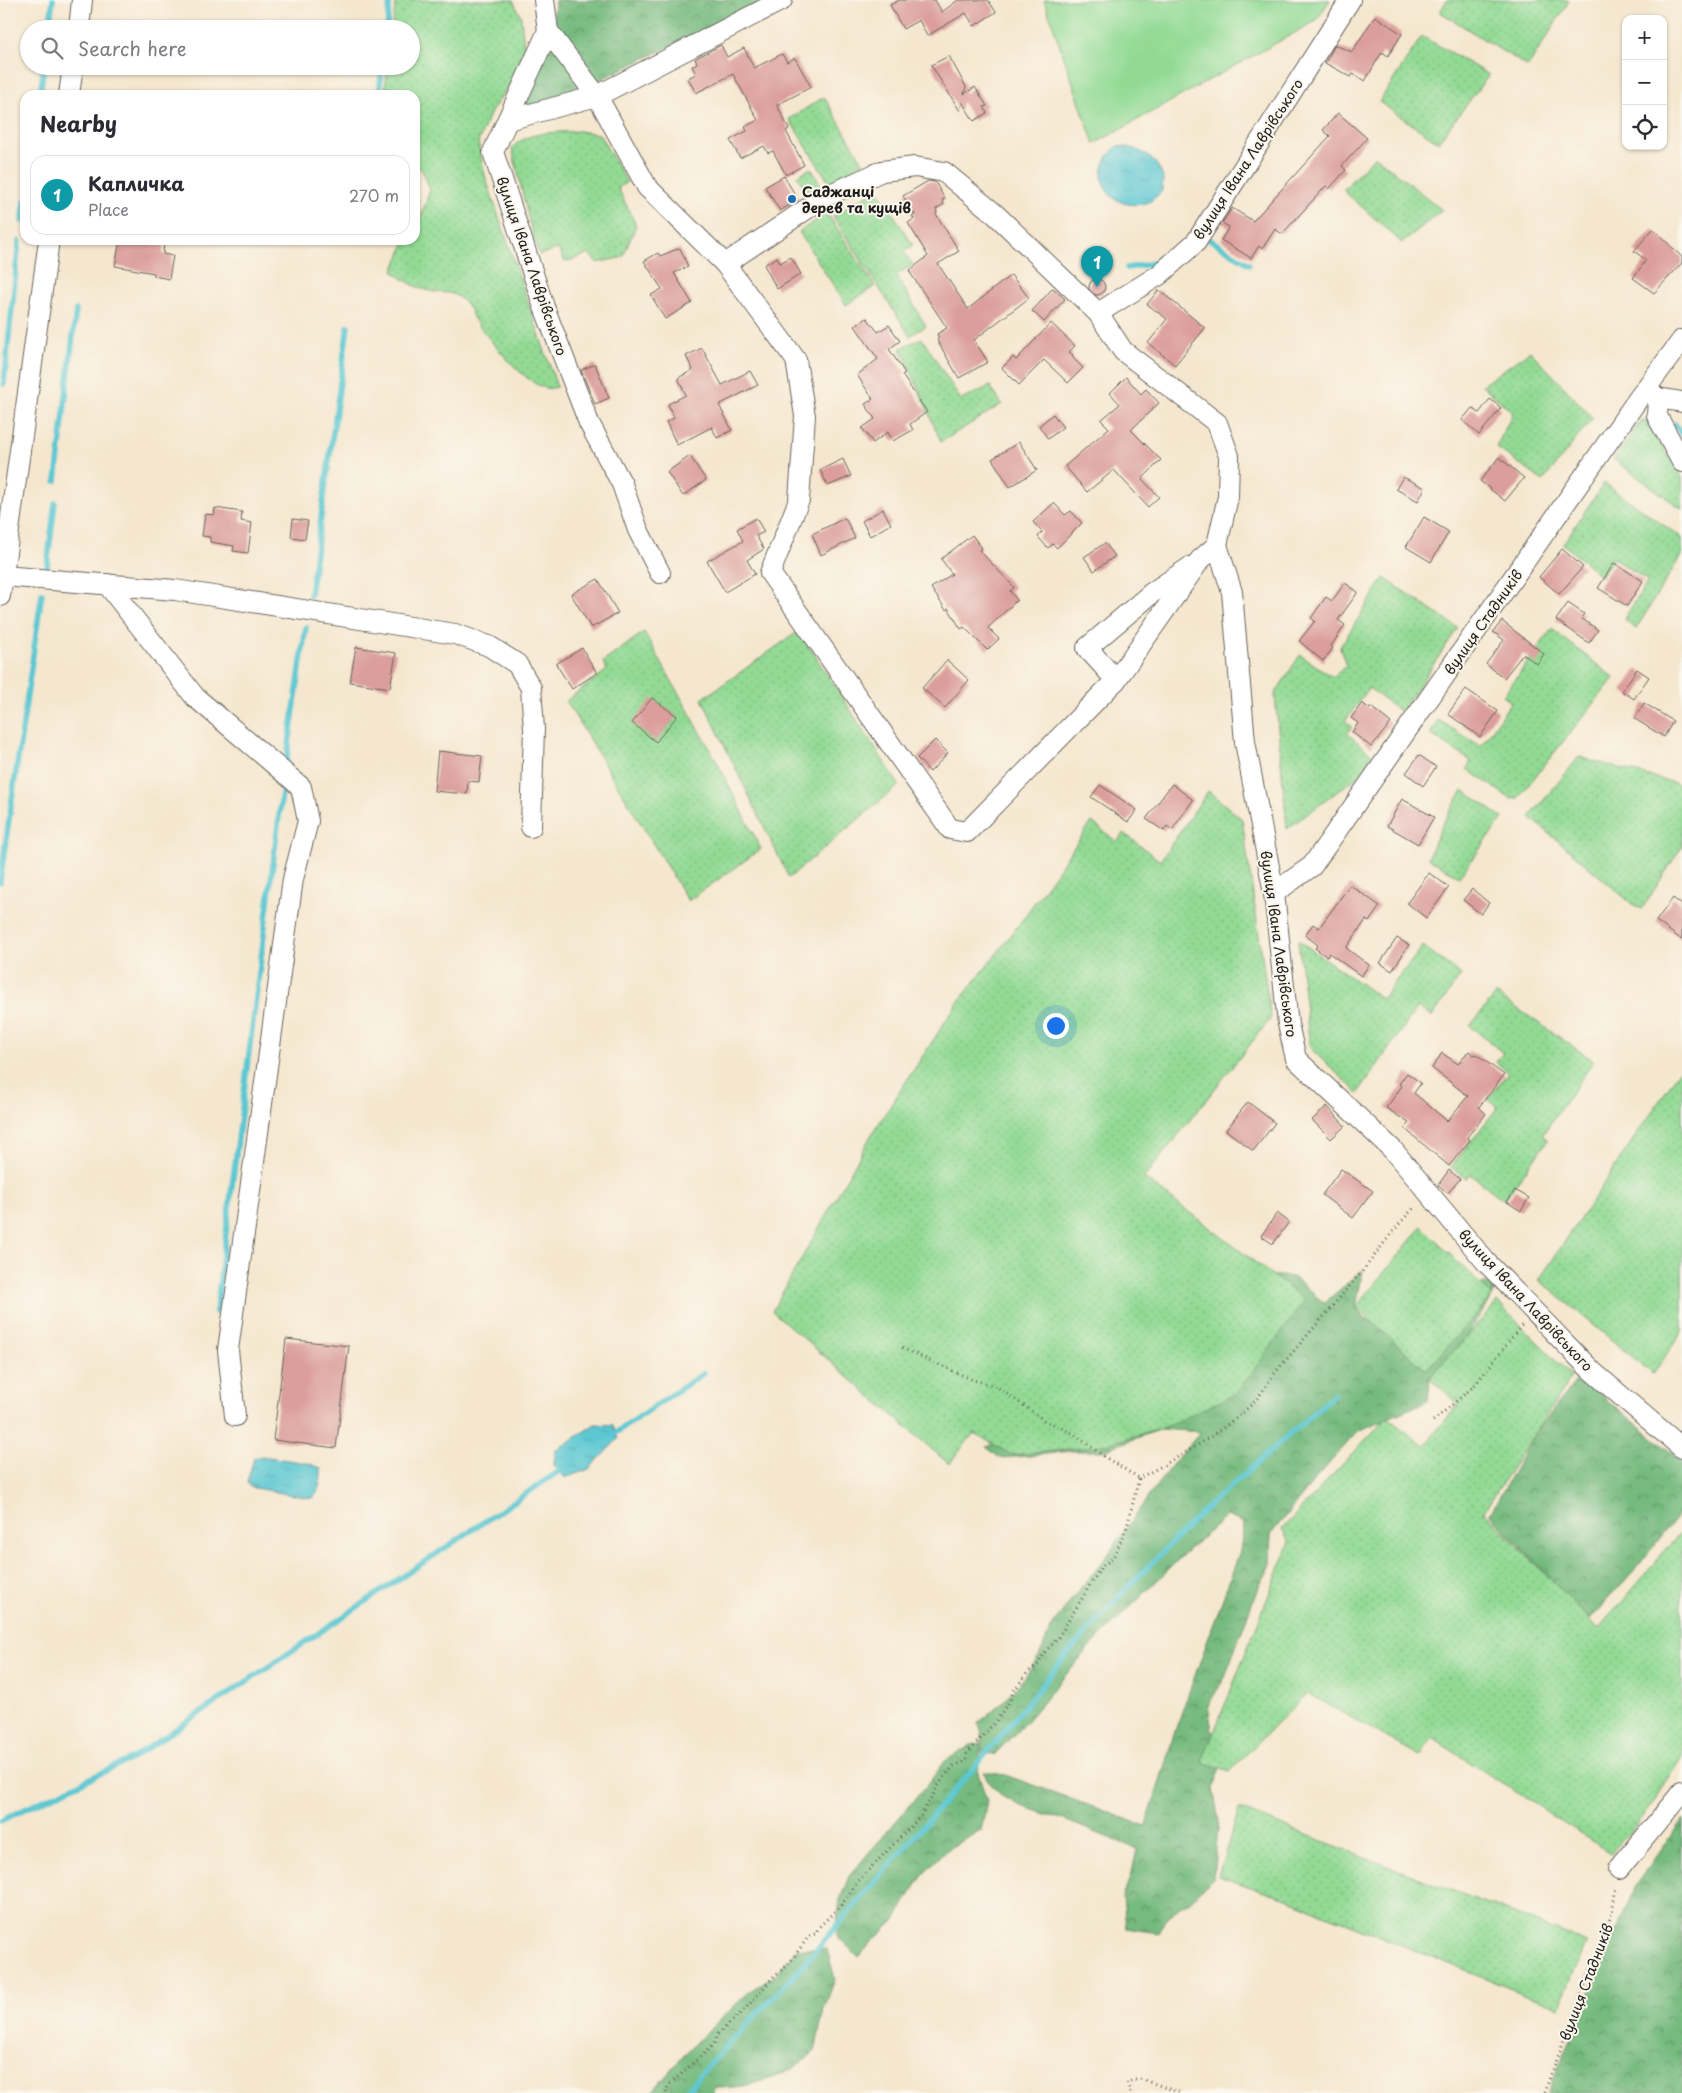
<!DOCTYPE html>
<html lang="en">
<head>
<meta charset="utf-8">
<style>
	body { margin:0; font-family:"Playpen Sans",sans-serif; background:#f2f2f3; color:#2b2b33 }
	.controls { position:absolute; right:15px; top:15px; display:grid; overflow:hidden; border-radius:10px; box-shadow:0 1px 4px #0004 }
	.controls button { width:45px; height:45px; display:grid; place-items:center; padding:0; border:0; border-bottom:1px solid #e1e1e2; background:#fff; color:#2b2b33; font:25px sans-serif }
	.you { position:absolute; left:1055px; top:1025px; width:18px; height:18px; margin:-12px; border:4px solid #fff; border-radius:50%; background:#1a73e8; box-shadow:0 0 0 8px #1a73e833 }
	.badge { display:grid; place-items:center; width:32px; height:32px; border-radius:50%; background:#db2777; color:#fff; font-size:16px; font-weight:700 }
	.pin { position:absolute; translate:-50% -41px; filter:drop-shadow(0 1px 2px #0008) }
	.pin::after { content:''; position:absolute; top:26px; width:18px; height:15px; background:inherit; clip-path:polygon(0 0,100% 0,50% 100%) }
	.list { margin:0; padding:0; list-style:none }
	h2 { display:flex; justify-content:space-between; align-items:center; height:65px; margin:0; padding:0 20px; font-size:21px }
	h2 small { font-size:16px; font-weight:400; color:#7c7c81 }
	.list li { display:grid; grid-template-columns:32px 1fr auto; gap:15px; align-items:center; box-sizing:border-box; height:80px; margin:0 10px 10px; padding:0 10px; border:1px solid #e1e1e2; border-radius:15px }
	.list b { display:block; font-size:19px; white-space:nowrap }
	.list p { margin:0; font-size:16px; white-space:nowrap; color:#7c7c81 }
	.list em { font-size:16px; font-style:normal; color:#7c7c81 }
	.icon { flex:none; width:28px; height:28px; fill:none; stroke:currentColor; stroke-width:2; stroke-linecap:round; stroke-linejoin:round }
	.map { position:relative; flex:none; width:1682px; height:2093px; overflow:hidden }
	.search { position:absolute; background:#fff; box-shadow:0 1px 4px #0004; left:20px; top:20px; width:400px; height:55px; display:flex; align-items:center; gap:12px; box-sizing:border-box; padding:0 18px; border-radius:28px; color:#7c7c81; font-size:19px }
	.panel { position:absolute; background:#fff; box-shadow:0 1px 4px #0004; left:20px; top:90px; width:400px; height:155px; border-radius:15px }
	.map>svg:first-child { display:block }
	.forest { fill:url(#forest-crowns); stroke:#486b4d }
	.park { fill:url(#park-dots); stroke:#577b58 }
	.pitch { fill:#92da94; stroke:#577b58 }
	.water { fill:url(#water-ripples); stroke:#3c7277 }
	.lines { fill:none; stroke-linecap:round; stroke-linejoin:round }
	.stream { stroke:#5bc7d2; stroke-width:5.5 }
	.building { fill:#db9e9b }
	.minor-casing { stroke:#68635b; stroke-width:22 }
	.path { stroke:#68635b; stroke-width:3; stroke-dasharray:1 4; stroke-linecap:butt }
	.minor { stroke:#fff; stroke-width:20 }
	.poi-dot { fill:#1f6fb2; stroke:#fbf7ec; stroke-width:2 }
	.labels { text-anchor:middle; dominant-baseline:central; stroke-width:4; stroke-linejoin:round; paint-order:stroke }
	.street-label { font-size:14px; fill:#1c1c1c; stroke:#fbf7ec }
	.poi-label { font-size:14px; font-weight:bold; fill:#1c1c1c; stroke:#fbf7ec; text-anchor:start }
</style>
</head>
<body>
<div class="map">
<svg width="1682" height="2093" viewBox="0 0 1682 2093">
	<defs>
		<pattern id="forest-crowns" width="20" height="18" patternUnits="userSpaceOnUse" patternTransform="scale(1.25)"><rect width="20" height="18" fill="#75ba7e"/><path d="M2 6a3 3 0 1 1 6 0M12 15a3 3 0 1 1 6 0" fill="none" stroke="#5f9666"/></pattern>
		<pattern id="park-dots" width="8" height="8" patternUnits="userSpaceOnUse" patternTransform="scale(1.25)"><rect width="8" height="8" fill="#92da94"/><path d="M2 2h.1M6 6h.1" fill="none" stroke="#7dba7f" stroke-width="1.8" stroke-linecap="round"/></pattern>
		<pattern id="water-ripples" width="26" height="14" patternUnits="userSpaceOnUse" patternTransform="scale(1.25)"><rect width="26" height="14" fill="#5bc7d2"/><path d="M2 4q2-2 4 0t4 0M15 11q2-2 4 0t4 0" fill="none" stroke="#4faab4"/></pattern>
	</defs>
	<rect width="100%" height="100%" fill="#fbf7ec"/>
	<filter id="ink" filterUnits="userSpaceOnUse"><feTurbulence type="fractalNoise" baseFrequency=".02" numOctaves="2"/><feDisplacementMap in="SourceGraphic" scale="10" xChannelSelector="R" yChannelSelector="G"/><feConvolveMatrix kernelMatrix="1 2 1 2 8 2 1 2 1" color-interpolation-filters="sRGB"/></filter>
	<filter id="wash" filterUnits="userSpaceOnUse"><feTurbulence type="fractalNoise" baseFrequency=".0096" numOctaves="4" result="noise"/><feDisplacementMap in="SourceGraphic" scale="20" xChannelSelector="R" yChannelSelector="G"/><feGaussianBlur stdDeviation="1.12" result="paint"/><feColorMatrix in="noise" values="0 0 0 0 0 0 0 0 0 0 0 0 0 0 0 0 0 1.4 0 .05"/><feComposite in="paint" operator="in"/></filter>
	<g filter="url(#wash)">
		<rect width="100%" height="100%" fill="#f5e7cf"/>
		<g class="forest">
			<path d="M555,0H764L761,3L595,82L586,98L525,107L524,100L552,37Z"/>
			<path d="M1363,1270L1356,1307L1364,1319L1401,1332L1462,1298L1485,1283L1494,1287L1492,1296L1462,1343L1430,1378L1428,1401L1358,1431L1318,1476L1271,1534L1270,1567L1257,1590L1224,1679L1208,1705L1212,1731L1224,1760L1213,1789L1219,1820L1213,1878L1191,1900L1166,1918L1158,1933L1126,1928L1123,1897L1133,1868L1137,1849L1067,1821L1024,1807L1003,1797L987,1780L984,1772L1005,1775L1146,1826L1176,1728L1240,1551L1244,1523L1227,1516L1189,1549L1087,1650L1024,1724L994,1755L982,1754V1733L978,1723C1003,1704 1023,1683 1039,1656C1044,1646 1047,1634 1053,1625C1070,1599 1091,1577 1109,1553C1139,1511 1165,1469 1201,1432L1161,1429L1101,1451H1070L1030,1456L1000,1458L986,1447L1006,1441L1264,1275L1294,1277L1324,1303Z"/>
			<path d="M1579,1377L1682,1461V1509L1639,1565L1589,1620L1490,1514L1536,1432Z"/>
			<path d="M981,1743L978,1773L987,1801L981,1831L951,1847L928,1868L911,1893L895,1920L873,1941L859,1957L837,1936L838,1905L849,1876L927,1785L945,1761L971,1745Z"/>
			<path d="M1682,1819V2093H1548L1635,1886Z"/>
			<path d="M796,1949H827L835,1979L824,2009L815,2051C807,2058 799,2066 790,2070C768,2082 740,2088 715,2088L713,2093H651L693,2045L750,1991L776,1974Z"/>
		</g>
		<g class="park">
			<path d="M396,0H513L521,17L524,47L514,78L491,112L478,142L485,176L557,387C553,388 549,389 545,388C523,382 490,340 476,322C472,317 471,310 467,305C451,287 446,296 426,290C412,286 404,280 393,271L406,240H415V227L421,217L430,189L421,168H415V95H384L388,66H411V29H392Z"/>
			<path d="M1447,0H1567L1569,1L1528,67L1440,12Z"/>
			<path d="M1422,36L1489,75L1438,142L1379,102Z"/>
			<path d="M824,97L863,162L830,184L789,119Z"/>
			<path d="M579,131L599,134L627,182L618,188L636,225L623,257L597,263L589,254L565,262L558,249L539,255L529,221L512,148C528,130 557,133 579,131Z"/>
			<path d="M1375,156L1442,210L1402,243L1343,190Z"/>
			<path d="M811,168L823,189L810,197L797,176Z"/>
			<path d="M877,189L913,245L904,252L913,265L896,275L926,326L910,336L833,216Z"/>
			<path d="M827,213L875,286L846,305L799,232Z"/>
			<path d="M922,338L961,400L990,386L1002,404L941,442L901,348Z"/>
			<path d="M1530,351L1593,418L1543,481L1496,447L1513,413L1482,385Z"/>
			<path d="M1643,419L1652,429L1682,477V509L1613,459Z"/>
			<path d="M1604,483L1682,538V554L1636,629L1624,619L1648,581L1613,558L1601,576L1563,544Z"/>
			<path d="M1384,578L1458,628L1401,712L1369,688L1345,721L1352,727L1347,733L1373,756L1357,777L1287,829L1275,694L1300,655L1333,677L1346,666L1340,647Z"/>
			<path d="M1552,629L1614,678L1518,798L1511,799L1467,769L1471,761L1430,734L1438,720L1481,746L1511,702L1503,696Z"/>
			<path d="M799,631L899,785L789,878L702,699Z"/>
			<path d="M644,632L714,756L761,849L688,901L566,701L607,670L603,662Z"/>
			<path d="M1579,757L1682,785V846L1642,909L1632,904L1530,817Z"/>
			<path d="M1463,790L1503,818L1459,877L1428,858L1443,823Z"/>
			<path d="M1208,791L1242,819L1271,1018L1144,1178L1305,1300L1237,1393L1161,1429L1094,1447L1012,1455L974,1433L949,1464L772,1311L872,1134L954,1008L1012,934L1092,822L1117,842L1124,833L1160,861Z"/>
			<path d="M1298,940L1382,999L1423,946L1461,975L1432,1017L1418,1007L1358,1093L1310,1048Z"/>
			<path d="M1496,994L1594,1061L1542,1135L1548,1140L1504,1200L1470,1174L1466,1179L1451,1167L1498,1107L1488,1099L1508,1073L1496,1062L1503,1053L1470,1026Z"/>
			<path d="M1682,1067V1332L1653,1374L1539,1280Z"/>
			<path d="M1422,1226L1492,1296L1426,1370L1356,1307Z"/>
			<path d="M1497,1302L1572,1376L1484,1511L1599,1629L1682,1531V1757L1643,1817L1611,1853L1432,1738L1420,1756L1307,1693L1230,1771L1202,1762L1290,1542L1282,1529L1387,1417L1424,1446L1459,1404L1430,1378Z"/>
			<path d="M1239,1809L1587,1942L1559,2008L1292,1901L1218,1876Z"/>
		</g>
		<path class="pitch" d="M1044,0H1330L1316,21L1094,144Z"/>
		<g class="water">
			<path d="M1117,146C1135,146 1156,156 1162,175C1164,179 1162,186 1162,191C1158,195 1152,201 1147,203C1120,211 1093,190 1105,162C1107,156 1113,151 1117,146Z"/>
			<path d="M595,1424L613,1425L618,1439L589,1469L565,1478L554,1465L555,1451Z"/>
			<path d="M262,1456L307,1463L321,1468C321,1479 321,1490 312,1498L304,1497L250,1487L247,1482L254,1458Z"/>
		</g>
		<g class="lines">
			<g class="stream">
				<path d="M49,29L53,0"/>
				<path d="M387,29L390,0"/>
				<path d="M40,95L44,66"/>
				<path d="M379,95L382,66"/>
				<path d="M22,221L25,201"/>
				<path d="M1209,239L1249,264"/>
				<path d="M1127,268L1150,264L1176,250"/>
				<path d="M4,384L19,241"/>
				<path d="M1675,424L1682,435"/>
				<path d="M56,481L76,310"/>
				<path d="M47,567L55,503"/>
				<path d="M310,595L348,326"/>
				<path d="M286,765L306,627"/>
				<path d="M0,882L42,593"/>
				<path d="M216,1312L283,785"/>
				<path d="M611,1436L704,1373"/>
				<path d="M0,1821L133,1758L564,1468"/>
				<path d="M684,2093L716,2057L798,1971L996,1742L1067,1654L1122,1593L1204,1510L1334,1395"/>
			</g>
		</g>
		<g id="blocks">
			<g class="building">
				<path d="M899,0H935L942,12L958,0H988L996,12L974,26L966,13L927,36L919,20L903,29L890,5Z"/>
				<path d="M1375,16L1402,34L1388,56L1382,52L1365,81L1353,74L1351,77L1325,63L1335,45L1352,52Z"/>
				<path d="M721,45L727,57L744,48L754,68L782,54L787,62L795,58L811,87L777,105L789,129L786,131L804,165L786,175L773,151L768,153L764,146L740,158L730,140L747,131L745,127L758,120L733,74L696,93L688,78L696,74L692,66L697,63L695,59Z"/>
				<path d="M949,56L966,87L964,94L975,87L987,106L984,107L987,113L974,121L962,102L960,111L931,65Z"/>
				<path d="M1338,113L1367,138L1342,166L1346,170L1329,189L1326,186L1282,234L1275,229L1262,249L1259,246L1251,258L1221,240L1229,227L1222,223L1232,208L1253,221L1330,136L1323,130Z"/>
				<path d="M784,176L798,200L780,211L765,187Z"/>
				<path d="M928,181L935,182L945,199L942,200L944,204L936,209L937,212L936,214L959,251L938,264L968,309L1011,275L1029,298L974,340L988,362L959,378L937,340L939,338L937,334L947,328L909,271L928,256L908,223L914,219L912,216L915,215L903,196Z"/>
				<path d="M1653,229L1682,257V263L1654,293L1633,278L1646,260L1634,251Z"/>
				<path d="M120,240H164L163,254L173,256L169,279L154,276V273L115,266Z"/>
				<path d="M680,248L688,267L674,273L692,303L665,319L651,295L662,289L644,261L658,253L660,256Z"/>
				<path d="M777,257L780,263L791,257L801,274L777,289L764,265Z"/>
				<circle cx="1097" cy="287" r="8"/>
				<path d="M1053,288L1065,299L1044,322L1032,311Z"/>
				<path d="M1159,290L1205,328L1175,365L1148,343L1167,319L1147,304Z"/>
				<path d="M867,318L878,332L889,325L900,341L889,349L905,373L902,375L927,412L910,424L913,430L893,441L888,432L873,443L862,428L875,419L865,404L873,399L857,375L878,359L855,326Z"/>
				<path d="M1051,323L1075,346L1069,352L1073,355L1072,357L1083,368L1068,383L1044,360L1019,385L1002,368L1013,357L1016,360Z"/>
				<path d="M702,348L722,385L750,371L758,385L719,405L732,430L717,438L712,427L677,445L666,422L674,418L668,404L686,395L678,378L693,370L686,356Z"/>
				<path d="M595,364L609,398L595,404L581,370Z"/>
				<path d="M1126,377L1141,394L1146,389L1159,403L1131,430L1161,460L1142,479L1159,497L1148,507L1114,470L1087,492L1065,466L1109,428L1101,420L1120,404L1110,393Z"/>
				<path d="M1490,399L1501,408L1479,435L1462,420L1472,408L1479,413Z"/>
				<path d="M1053,414L1063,427L1048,439L1039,426Z"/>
				<path d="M1019,442L1037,470L1010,487L992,459Z"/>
				<path d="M690,456L706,480L683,496L667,472Z"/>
				<path d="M1499,457L1524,478L1505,501L1480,481Z"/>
				<path d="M843,459L851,476L828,486L820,470Z"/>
				<path d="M1403,477L1425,488L1418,501L1396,489Z"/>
				<path d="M1054,503L1065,515L1071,511L1082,523L1057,548L1053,544L1048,548L1038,537L1042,532L1033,522Z"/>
				<path d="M215,508L242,512L241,521L252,523L248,553L233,551L234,546L210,542V537L202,536L205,514L214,515Z"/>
				<path d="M883,509L891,524L870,536L862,521Z"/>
				<path d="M1424,517L1449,532L1431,562L1406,547Z"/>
				<path d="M756,518L764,532L756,536L764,549L747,560L755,574L725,592L707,561L743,541L737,529Z"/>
				<path d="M845,518L855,538L821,555L812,534Z"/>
				<path d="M293,519L308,521L305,539L291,537Z"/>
				<path d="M972,535L982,548L979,550L1014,587L1010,591L1017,600L988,628L999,639L987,650L964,627L961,629L948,608L946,610L931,588L952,574L941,559Z"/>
				<path d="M1105,543L1115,556L1094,571L1084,557Z"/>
				<path d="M1562,549L1583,567L1559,594L1539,577Z"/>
				<path d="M1614,563L1643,581L1627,606L1598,588Z"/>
				<path d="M598,579L618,613L591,628L571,594Z"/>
				<path d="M1345,583L1358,592L1338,620L1345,625L1331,646L1333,648L1323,661L1299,641L1315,621L1311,618L1326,597L1332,601Z"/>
				<path d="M1568,603L1584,614L1581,618L1598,630L1589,643L1556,620Z"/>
				<path d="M1502,621L1544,654L1537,664L1523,654L1504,678L1486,664L1504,640L1493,632Z"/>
				<path d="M356,647L396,653L390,688L350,682Z"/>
				<path d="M582,648L597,673L572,689L556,664Z"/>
				<path d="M947,660L969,680L945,708L922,688Z"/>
				<path d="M1637,669L1649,677L1634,699L1622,691Z"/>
				<path d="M1466,689L1498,711L1480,737L1448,714Z"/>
				<path d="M652,698L677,716L656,742L632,723Z"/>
				<path d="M1362,703L1370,709L1371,707L1391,723L1371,747L1352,732L1358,723L1351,718Z"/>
				<path d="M1644,703L1673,721L1664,737L1635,719Z"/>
				<path d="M935,740L948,753L930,772L917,758Z"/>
				<path d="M438,751L482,756L479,782L468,781L467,794L434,791Z"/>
				<path d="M1419,755L1436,767L1423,786L1406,773Z"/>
				<path d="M1172,784L1193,800L1172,830L1167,826L1164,831L1146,819Z"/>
				<path d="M1100,785L1137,810L1128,822L1091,797Z"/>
				<path d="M1402,799L1434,817L1418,844L1387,826Z"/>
				<path d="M1429,873L1449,887L1426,918L1407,903Z"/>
				<path d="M1350,885L1380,906L1369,922L1366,920L1346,948L1369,965L1361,976L1329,953L1327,957L1315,948L1318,945L1305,935L1313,924L1319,928Z"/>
				<path d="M1472,889L1489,903L1481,914L1463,900Z"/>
				<path d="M1673,898L1682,905V940L1656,921Z"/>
				<path d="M1397,938L1409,945L1392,971L1380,963Z"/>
				<path d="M1469,1051L1474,1055L1476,1054L1504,1075L1479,1107L1486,1114L1467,1137L1470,1140L1449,1166L1404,1128L1409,1123L1386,1108L1402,1086L1399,1084L1407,1073L1421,1083L1414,1093L1447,1121L1468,1096L1432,1068L1442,1053L1458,1064Z"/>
				<path d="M1248,1102L1275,1123L1253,1151L1226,1130Z"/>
				<path d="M1327,1106L1345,1126L1331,1139L1312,1120Z"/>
				<path d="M1341,1169L1373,1191L1353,1218L1322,1195Z"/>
				<path d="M1449,1170L1460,1179L1448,1193L1438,1185Z"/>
				<path d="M1515,1190L1529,1198L1521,1211L1507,1202Z"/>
				<path d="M1277,1213L1289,1222L1273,1244L1261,1236Z"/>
				<path d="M286,1339L349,1346L336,1448L273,1440Z"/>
			</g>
		</g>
	</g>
	<g filter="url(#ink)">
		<use href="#blocks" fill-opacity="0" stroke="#68635b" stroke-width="1"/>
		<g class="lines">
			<g class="minor-casing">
				<g id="minor">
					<path d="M544,0L548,31L597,96L647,187L725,264L826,196L882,171L915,167L944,172L995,214L1098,313L1123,351L1217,423L1229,456L1228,497L1217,545L1232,592L1245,742L1274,893L1288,1024L1296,1059L1392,1149L1486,1262L1592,1371L1682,1448"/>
					<path d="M79,29L82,0"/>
					<path d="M548,31L493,152L544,307L589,423L622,484L638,530L660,573"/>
					<path d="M69,95L73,66"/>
					<path d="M508,120L597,96L782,0"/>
					<path d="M725,264L796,360L805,416L799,500L770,573L950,829L967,832L1116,680L1200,560L1217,545"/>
					<path d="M1098,313L1159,275L1196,242L1350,0"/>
					<path d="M1647,390L1658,398L1682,402"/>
					<path d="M1658,398L1657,416L1682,462"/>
					<path d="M3,576L175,590L455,634L489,646L517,664L531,688L534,729L531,827"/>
					<path d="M107,584L195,697L301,787L308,821L293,879L228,1350L235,1416"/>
					<path d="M0,596L49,240"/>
					<path d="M1116,680L1087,648L1153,592L1190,567"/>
					<path d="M1274,893L1312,866L1638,399L1682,340"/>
					<path d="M1619,1869L1682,1792"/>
				</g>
			</g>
			<g class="path">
				<path d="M902,1348L973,1380L996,1386L1044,1420L1072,1433L1108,1459L1139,1478C1178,1458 1218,1435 1250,1406C1261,1396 1268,1381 1278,1369C1307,1336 1336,1302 1365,1268C1381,1247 1397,1225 1416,1206"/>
				<path d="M1433,1421L1474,1386L1522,1325"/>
				<path d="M666,2093L668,2086L714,2044L717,2035L746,2008L775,1975L788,1965L809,1936L815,1934L819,1927L842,1904L858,1881L920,1817L938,1786L944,1777L954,1766L966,1761L967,1754L997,1720L1010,1700L1013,1692L1028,1672L1039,1664L1043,1654L1058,1638L1101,1567L1113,1558L1127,1527L1139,1478"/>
				<path d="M1131,2093L1127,2082L1141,2079L1181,2093"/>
				<path d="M1544,2093L1612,1913L1616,1887"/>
			</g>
			<use href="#minor" class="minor"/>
		</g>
	</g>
	<circle class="poi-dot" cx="792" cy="199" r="5"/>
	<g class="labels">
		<g class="street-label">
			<text transform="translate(1248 159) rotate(-57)">вулиця Івана Лаврівського</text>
			<text transform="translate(532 266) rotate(71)">вулиця Івана Лаврівського</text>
			<text transform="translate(1483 622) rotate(-55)">вулиця Стадників</text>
			<text transform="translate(1279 944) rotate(82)">вулиця Івана Лаврівського</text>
			<text transform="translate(1526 1300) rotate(47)">вулиця Івана Лаврівського</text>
			<text transform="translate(1586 1982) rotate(-69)">вулиця Стадників</text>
		</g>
		<g class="poi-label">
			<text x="802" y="191">Саджанці<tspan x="802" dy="16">дерев та кущів</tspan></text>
		</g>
	</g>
</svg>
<div class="controls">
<button>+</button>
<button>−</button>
<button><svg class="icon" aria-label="locate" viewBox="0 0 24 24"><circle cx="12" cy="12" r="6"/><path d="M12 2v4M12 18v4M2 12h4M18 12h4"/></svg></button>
</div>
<div class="you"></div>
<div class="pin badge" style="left:1097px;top:287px;background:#0f9aa8">1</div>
<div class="search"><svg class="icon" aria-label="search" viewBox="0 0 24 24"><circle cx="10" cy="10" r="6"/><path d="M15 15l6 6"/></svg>Search here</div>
<section class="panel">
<h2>Nearby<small></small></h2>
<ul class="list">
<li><span class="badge" style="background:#0f9aa8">1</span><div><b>Капличка</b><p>Place</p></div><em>270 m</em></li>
</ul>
</section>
</div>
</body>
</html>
